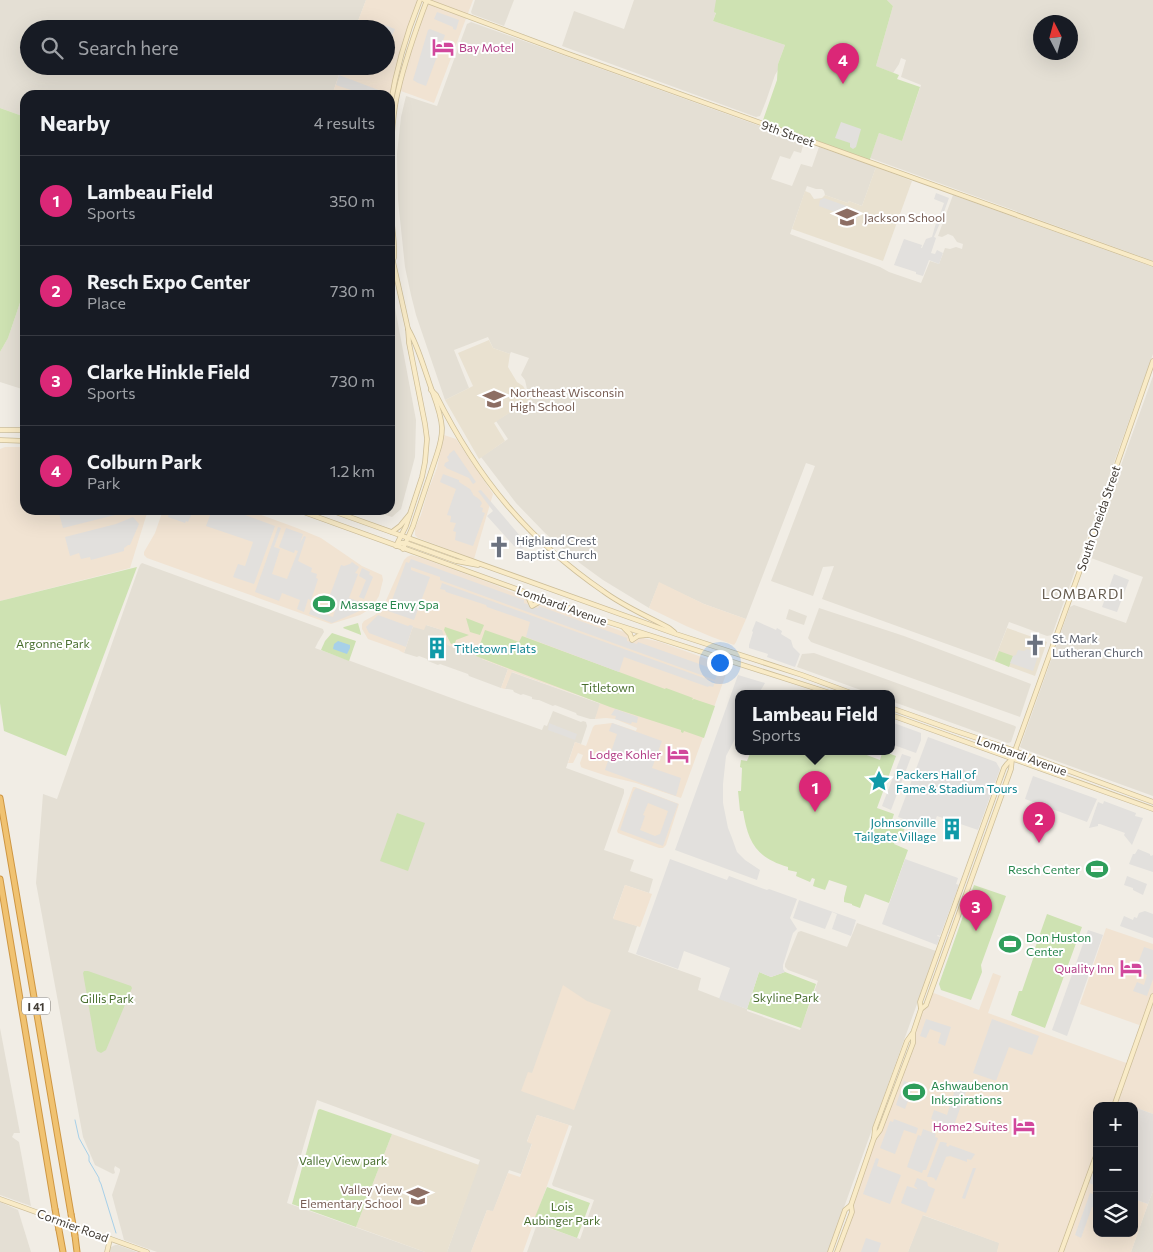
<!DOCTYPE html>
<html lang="en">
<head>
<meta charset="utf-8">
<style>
	body { margin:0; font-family:Commissioner,sans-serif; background:#20242c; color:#f1f3f6 }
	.controls { position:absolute; right:15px; bottom:15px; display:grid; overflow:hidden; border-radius:10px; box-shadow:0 5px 20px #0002 }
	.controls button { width:45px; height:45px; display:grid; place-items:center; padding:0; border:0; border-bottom:1px solid #363941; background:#171b24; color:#f1f3f6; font:25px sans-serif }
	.compass { position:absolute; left:1033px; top:15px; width:45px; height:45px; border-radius:50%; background:#171b24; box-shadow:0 5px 20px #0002; rotate:354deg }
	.you { position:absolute; left:719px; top:662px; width:18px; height:18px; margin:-12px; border:4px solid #fff; border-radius:50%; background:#1a73e8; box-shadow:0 0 0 8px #1a73e833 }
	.badge { display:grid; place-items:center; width:32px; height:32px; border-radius:50%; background:#db2777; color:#fff; font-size:16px; font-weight:700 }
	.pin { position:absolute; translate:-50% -41px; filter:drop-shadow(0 1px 2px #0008) }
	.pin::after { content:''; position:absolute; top:26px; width:18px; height:15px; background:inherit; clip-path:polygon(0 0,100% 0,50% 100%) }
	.popup { position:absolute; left:735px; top:690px; width:160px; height:65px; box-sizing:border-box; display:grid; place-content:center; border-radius:10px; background:#171b24; filter:drop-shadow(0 1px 4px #0005); font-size:16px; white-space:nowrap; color:#9ea1a6 }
	.popup b { font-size:19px; color:#f1f3f6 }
	.popup::after { content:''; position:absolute; left:50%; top:100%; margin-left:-10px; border:10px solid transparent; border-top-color:#171b24 }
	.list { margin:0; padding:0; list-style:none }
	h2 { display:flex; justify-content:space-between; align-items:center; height:65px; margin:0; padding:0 20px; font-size:21px }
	h2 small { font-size:16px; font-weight:400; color:#9ea1a6 }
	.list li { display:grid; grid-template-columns:32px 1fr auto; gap:15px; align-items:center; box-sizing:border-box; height:90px; padding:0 20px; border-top:1px solid #363941 }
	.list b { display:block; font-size:19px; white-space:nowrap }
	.list p { margin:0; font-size:16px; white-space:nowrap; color:#9ea1a6 }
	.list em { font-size:16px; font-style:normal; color:#9ea1a6 }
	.icon { flex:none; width:28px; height:28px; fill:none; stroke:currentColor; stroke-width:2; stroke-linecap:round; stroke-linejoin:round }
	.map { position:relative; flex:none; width:1153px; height:1252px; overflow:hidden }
	.search { position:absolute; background:#171b24; box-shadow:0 5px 20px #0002; left:20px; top:20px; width:375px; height:55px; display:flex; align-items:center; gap:12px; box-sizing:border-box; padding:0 18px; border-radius:28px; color:#9ea1a6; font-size:19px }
	.panel { position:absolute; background:#171b24; box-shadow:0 5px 20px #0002; left:20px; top:90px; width:375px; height:425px; border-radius:15px }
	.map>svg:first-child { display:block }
	.residential { fill:#e4dfd4; fill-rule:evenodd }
	.commercial { fill:#f1e3d2 }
	.industrial { fill:#e3dfda }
	.education { fill:#e9e1d0 }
	.green { fill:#cee2b2 }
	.parking { fill:#e2e0dd; fill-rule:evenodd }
	.water { fill:#a7d0e9 }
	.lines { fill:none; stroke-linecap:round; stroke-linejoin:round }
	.stream { stroke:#a7d0e9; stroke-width:1 }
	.secondary-casing { stroke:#cdbe99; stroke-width:5.5 }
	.highway-casing { stroke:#ce9642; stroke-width:7 }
	.secondary { stroke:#f9ebc7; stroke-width:4 }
	.highway { stroke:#f0c271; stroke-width:5 }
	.highway-bridge-casing { stroke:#ce9642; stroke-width:7; stroke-linecap:butt }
	.highway-bridge { stroke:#f0c271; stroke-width:5 }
	.labels { text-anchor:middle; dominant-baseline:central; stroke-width:4; stroke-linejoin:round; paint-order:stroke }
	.shield { fill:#fff; stroke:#7b7772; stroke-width:1 }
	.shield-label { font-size:11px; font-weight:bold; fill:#433d36 }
	.hotel-label { font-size:12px; fill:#b23c85; stroke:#fff; text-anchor:end }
	.street-label { font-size:12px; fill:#433d36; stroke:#fff }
	.education-label { font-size:12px; fill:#785e54; stroke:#fff; text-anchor:start }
	.worship-label { font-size:12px; fill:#5b616d; stroke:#fff; text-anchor:start }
	.leisure-label { font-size:12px; fill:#27864d; stroke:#fff; text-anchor:start }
	.park-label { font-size:12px; fill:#496f2f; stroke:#fff }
	.culture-label { font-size:12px; fill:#0d838f; stroke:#fff; text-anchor:start }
	.neighbourhood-label { font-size:14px; letter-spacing:1px; fill:#655b4e; stroke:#fff }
</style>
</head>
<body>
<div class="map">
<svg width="1153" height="1252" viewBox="0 0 1153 1252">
	<rect width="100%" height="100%" fill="#f1ede5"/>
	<g class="residential">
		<path d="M0,0H366L355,29H29V66H342L332,95H25V117L0,108Z"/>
		<path d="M475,0H514L504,26L472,14L471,12Z"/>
		<path d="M634,0H720L713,21L785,45L778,64V70L775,75L766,101L760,116L756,117L562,46L574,11L624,29Z"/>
		<path d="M887,0H1153V261L870,158L879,133L902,141L921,85L901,77L906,60L901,58L899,64L893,73L876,66L893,6ZM1040,22H1070V52H1040Z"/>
		<path d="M471,22L804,142L801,153L794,151L790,159L780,156L771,179L792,186L801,164L812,167L819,147L876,167L862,206L849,201L848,203L825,195L824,191L822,189H816L807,186L790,234L880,267L889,272L921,283L930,261L939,264L945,248L950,249L956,247L962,249L963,244L957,242L953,236L948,234L942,237L938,236L953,195L1153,267V354L1052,635L1047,636L1009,622L994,661L822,599L834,566L823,567L813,596L771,581L815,466L806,463L746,619L704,604L659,583L649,608L603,580L581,564L545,533L516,503L481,457L508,439L496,421L533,398L527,389L525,380L521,375L529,358L511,352L510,354L493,348L488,337L454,350L469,388L445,400L416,315L411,295L405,267L398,200L397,154L401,117L406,96L437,106L467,24Z"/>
		<path d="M390,281L416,420L415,457L401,509L392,517L370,510H390Z"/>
		<path d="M25,288V390L0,382V352L8,338Z"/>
		<path d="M1153,376V796L1026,750L1020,747L1070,607L1074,605L1126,623L1143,577L1091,558L1089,555Z"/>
		<path d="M142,563L323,629L324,632L318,642L315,648L465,703L542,730L544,725L547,726L553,711L581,722L583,721L586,722L587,726L581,744L575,742L566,768L624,789V793L604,850L634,860L630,871L653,879L649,893L625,885L613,918L637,926L628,952L631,953L701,978L698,990L747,1009V1011L800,1030L818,981L788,970L785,967V964L798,932L801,931L847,947L857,923L936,951L828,1252H527L537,1224L580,1239L594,1200L553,1186L552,1184L572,1126L537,1115L527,1141L532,1143L521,1174L509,1170L493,1212L487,1210L471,1252H447L480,1160L317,1100L287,1203L425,1252H157L124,1240L112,1195L120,1171V1169L115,1166L114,1169L115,1173L113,1174L95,1165L83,1137L36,883L43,794L57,799L138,570L140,565Z"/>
		<path d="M819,608L904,636L1031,684L1020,717L811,642L808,638Z"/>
		<path d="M789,609L807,616L804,625L786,619Z"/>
		<path d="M426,625L442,630L461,649V646L467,644L469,652L476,654L482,658V659L508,669L501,688L469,676L468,674L440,664L438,665L428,661L427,659L419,656L417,657L404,653L413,626Z"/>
		<path d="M814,653L1015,726L1016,727L1011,742L1008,743L891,701V693H869L797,667L802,654Z"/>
		<path d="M511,672L601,704L595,719H590L577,715L576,713L555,705L553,706L539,700H537L532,699V697L523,694L521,695L514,692L513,690L508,689H505Z"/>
		<path d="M0,1028L20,1133H14L12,1137L19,1142L31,1206L0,1195Z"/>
		<path d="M1153,1191V1252H1131L1148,1204Z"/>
		<path d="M0,1202L18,1210L31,1252H0Z"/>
		<path d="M922,1215L1000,1243L997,1252H908Z"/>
		<path d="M115,1245H118L137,1252H109L111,1247Z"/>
	</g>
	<g class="commercial">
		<path d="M366,0H420L408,31L390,107V95H332L342,66H386V29H355Z"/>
		<path d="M427,0H473L434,103L398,90Z"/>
		<path d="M444,435L456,439L493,494L474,559L418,538L415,535V528L421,515L428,491L437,468Z"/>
		<path d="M5,447H25V510H148L130,568L0,601V449Z"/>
		<path d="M163,510H248L297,528L321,538L362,566L382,575L383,580L379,596L374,604L370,609L360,615L331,624L147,558L144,555V552L155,533Z"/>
		<path d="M411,555L422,558L493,584L526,598L528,600L529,605L536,607L542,603L559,608L624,632L628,635L629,640L634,642L638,638H643L660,642L724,665L727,669L725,677L681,798L636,783L607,776L583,768L581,767L580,763L583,755L578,753L573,763H568L575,742L586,746L593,727L595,725L612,723L636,731L637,728L615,719L606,718L595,719L600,703L512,672L505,689L501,688L508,669L482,659V658L476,656V654L469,652L467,644L461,646V650L447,645L442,630L426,625L424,630L413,627L404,653L400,651L399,650L368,639L362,629V624L364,621L375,615L384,605L404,560L407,557Z"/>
		<path d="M659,582L704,604L746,619L736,642L734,645L712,637L686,626L649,608Z"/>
		<path d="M633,787H635L679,804L666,845L663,848H659L618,833L617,831Z"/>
		<path d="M625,885L652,894L640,927L613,919Z"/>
		<path d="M1106,928L1153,944V1114L1134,1107V1106H1131L1116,1100L1114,1106H1097V1153L1087,1182L1097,1186V1233H1134V1199L1148,1204L1131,1252H997L999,1243L923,1215L908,1252H837L852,1212L851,1205L874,1138L880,1130L913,1043V1033L921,1009L926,1004L931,992L979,1010L993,973L1001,976L988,1013L1129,1064L1142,1026L1080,1004Z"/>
		<path d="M563,985L587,1001L611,1010L574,1110L521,1091L528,1072L532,1073Z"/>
		<path d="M537,1115L569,1125L523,1252H471L487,1210L493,1211L508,1173L520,1177L532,1144L527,1142Z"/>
	</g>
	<g class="industrial">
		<path d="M1134,1107L1153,1114V1191L1148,1204L1134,1199Z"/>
		<path d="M1097,1153V1186L1086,1182Z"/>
	</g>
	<g class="education">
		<path d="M876,167L912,181L883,261L792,229L805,191L810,193L814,199L822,198L825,195L848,203L849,201L862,206Z"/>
		<path d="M489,340L493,348L510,354L508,367L517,382L523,386L531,399L494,423L505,441L479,459L445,400L473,386L458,353Z"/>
		<path d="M1007,628L1047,642L1035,676L994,661Z"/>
		<path d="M392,1134L479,1165L447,1252H425L356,1227Z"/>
	</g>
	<g class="green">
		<path d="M716,0H887L893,6L876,66L899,75L897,79L920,87L902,141L879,133L869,162L762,123L777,80L778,64L785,45L713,21L716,13L714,12Z"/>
		<path d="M0,108L25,117V288L8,338L0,352Z"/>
		<path d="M137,567L66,756L4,731L0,703V601Z"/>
		<path d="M466,618L484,625L480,635L470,632Z"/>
		<path d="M358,623L361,634V635L343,628L344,627Z"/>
		<path d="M445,627L469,635L456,640L455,643L451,644L444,630Z"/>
		<path d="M485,630L519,642L522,636L665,689L666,688L693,698L692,700L694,699L715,706L704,738L684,731L683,733L681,732V730L610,707L476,656Z"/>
		<path d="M332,633L356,641L349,661L321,650L325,641Z"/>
		<path d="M999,651L1013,656L1009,667L995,661Z"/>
		<path d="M751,751H856L880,760L882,753L884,754L885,752L896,756L877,808L894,814L892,820L897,821L898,820L902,821L901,823L906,825L900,841L896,839L894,844L908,850L889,903L865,894L860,908L852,905V904L844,902V898L847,886L829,880L825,890L813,886L815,879L812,878L810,882L796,876L797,872L788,870V867C756,858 748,842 743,811H740L738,791H741L742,768L740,767L741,760L747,761Z"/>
		<path d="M397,813L425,823L408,871L380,861Z"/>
		<path d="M974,885L1006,896L981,965L982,972L971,1000L941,990L939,984Z"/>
		<path d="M1047,914L1082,927L1045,1028L1011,1015L1019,991H1022L1036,950L1035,948Z"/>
		<path d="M84,971H88L131,986L132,988L106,1050L101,1053L97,1051L96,1048L83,973Z"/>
		<path d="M759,972L771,977L785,972L816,984L801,1028L747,1009Z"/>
		<path d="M320,1109L392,1134L356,1227L292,1204L318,1110Z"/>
		<path d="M547,1187L590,1203L577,1238L533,1222Z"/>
	</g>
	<g class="parking">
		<path d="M437,12L459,20L456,30L453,29V27L434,19Z"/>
		<path d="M376,22L395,29L392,35L386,33V29H374Z"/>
		<path d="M430,29L445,35L426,86L418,83L413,80L428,30Z"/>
		<path d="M339,75L381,91L380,94L383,95H366L336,85Z"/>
		<path d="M841,122L861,129L856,147L853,149L850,147V143L835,138Z"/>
		<path d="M936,193L949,198L941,220H939V217L944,203L934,199Z"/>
		<path d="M824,198L860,211L856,220L819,206L820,200Z"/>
		<path d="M936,223H940L934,237L936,238L931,253L935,254L937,250L943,253L939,264L929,260L923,276L916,274V272L894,265L904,239L922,245L921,248H922L926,239L932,237Z"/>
		<path d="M454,450L476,482L473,484L469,478L446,468V467L444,466L445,463L449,461L447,457L449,455V454Z"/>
		<path d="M443,474L459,480V482L470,489L473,494V495L479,499L482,503L480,507L483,508L482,512L485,513L473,546L455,540L456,532L453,531L456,523L450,522L451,518V516L447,515L456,489L440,482Z"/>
		<path d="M481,490L527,544L522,549L514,546L487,516L493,511L478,491Z"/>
		<path d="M58,510H122L114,512L115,515L63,528Z"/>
		<path d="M170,510H191L193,511L188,522L186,521L185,523L168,517Z"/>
		<path d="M212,510H231L275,526L254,584L233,577L238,564L245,566L253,542L206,526Z"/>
		<path d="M133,517L139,524L130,545H128L124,548V551L91,560L90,557L81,559L79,553L70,556L65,537L116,524Z"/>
		<path d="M278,527L281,528L274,547L280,549L272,574L287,579L298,551L295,550L294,553L279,547L286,528L303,534L300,543L304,536L306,537L298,561L312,568L311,572L317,574L316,578L318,579L311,600L308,599L304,612L297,609L300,600L282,593L279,601L255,592Z"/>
		<path d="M411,559L524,600V603L537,608H538L539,606L627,638V641L637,644L638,642L719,671L715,680L440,580V577L411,567V570L430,577L414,620L388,611L406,562L409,563Z"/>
		<path d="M352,562L359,567L355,573L358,574L349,598L366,604L364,609L332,623L309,614L311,609L333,617L337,604L331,602L329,598L341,565L344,566L350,564Z"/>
		<path d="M362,568L370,572L369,574L373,577L364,599L359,597L366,580L359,576Z"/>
		<path d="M1114,574L1129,580L1117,612L1102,607L1107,593H1110L1112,589L1109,588Z"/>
		<path d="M442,583L715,682L713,687L709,686L708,687L624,657L619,672L526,637L530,622L487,607L486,605L446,592L445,590L440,589Z"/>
		<path d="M378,615L408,626L410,625L413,626L406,647L369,633L366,627Z"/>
		<path d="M756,621L774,629L776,630L777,628L782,631L781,634L791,640L793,647L800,654L795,667L767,657L768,654L749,648V645L753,632L752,631Z"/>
		<path d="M1027,649L1039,653L1033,671L1010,663L1013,656L1016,655L1018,650L1024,651Z"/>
		<path d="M738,675L765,683L759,693H739V735L735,739L726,756L723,784V803L728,828L732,838L737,852L745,860L760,870L757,880L675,850Z"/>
		<path d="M615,709L638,717L637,723L632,722L631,724L615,719L616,716L611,715Z"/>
		<path d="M891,722L921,733V740L916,753L891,744Z"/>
		<path d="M549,723L577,734L575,740L548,730Z"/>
		<path d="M612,723L662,741L652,768L681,778L676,796L605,770L617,734L609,731Z"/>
		<path d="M928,737L996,762L1000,769L978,830L937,816L931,829L898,817Z"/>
		<path d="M902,754L911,757L891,810L882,806Z"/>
		<path d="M1033,776L1097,799L1087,822L1025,799Z"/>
		<path d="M636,788L678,804L663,846L620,830L633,792ZM648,803L668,811L660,834L655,836L640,830L645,816L643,815Z"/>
		<path d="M1104,801L1136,813L1135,816L1143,818L1132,845L1124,835L1125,833L1100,824H1098V826L1089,828L1098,802L1103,804Z"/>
		<path d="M1138,849L1150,854V855L1151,856L1153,855V872L1129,864L1133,854H1135Z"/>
		<path d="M670,859L727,880L729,876L767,890L769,889L797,899L790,918L797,929L793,933L783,965V969L785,972L771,977L759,972L747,1009L719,999L730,968L684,951L678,969L636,954Z"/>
		<path d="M905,859L958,878L956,884L959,885L940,936L938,935L937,936L940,937L937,945L882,924Z"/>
		<path d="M1127,876L1147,884L1143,895L1133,890V888L1124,885Z"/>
		<path d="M799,900L856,920L851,936L832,929L837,914L832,912L825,929L793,918Z"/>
		<path d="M1145,911L1153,914V938L1120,926L1124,916L1133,920L1134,917L1137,918L1139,913Z"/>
		<path d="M1088,930L1103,935L1067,1036L1052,1030Z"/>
		<path d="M1144,947L1153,950V979L1147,996L1133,991L1137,982L1144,985L1147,975L1141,972L1137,966Z"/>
		<path d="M926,1019L951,1027L945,1046L938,1043L941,1033L930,1029L926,1038L920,1036Z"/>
		<path d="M992,1019L1039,1036L1032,1055L1009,1047L996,1081L973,1073Z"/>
		<path d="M958,1080L969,1083L953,1128L931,1119L934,1110L947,1115Z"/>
		<path d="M904,1081L914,1085L905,1109L896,1105Z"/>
		<path d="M894,1119L918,1128L916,1134L904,1130L895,1154L880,1148L890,1121L893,1122Z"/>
		<path d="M923,1129L936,1134L935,1137L938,1138L926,1170H923L922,1173L907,1167L918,1135L921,1136Z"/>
		<path d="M940,1142H943L947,1143L946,1145L948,1147L950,1145L975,1154L971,1160L967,1159V1162L950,1156L946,1157L936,1181L934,1178L931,1177H927Z"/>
		<path d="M876,1158L879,1159L877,1166L901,1175L890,1204L863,1194Z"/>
		<path d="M973,1168H976L965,1199L962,1198Z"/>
		<path d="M917,1178L927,1182L928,1186L935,1189L926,1213L901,1203L907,1186L917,1189V1188L914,1186Z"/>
		<path d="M1090,1193L1097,1195V1208L1092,1207L1081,1238L1075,1235Z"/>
		<path d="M866,1238L881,1243L878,1252H861Z"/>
	</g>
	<path class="water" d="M338,641L350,645V648L347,654L333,649L334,644Z"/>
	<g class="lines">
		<path class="stream" d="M75,1120L79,1138L89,1156V1161L99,1178V1180L101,1184L116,1233"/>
		<g class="secondary-casing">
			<g id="secondary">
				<path d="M424,0L566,53L1153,264"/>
				<path d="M390,107C396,69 406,35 420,0"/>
				<path d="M390,248L408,329L409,343L425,424L427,439L425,462L422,477L406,526L396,546"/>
				<path d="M394,258C395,246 393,235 392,223C391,206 391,188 391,170C391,144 392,116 398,91C405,60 416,29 427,0"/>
				<path d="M431,390L436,395C477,477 526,538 603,591C623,606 647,616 669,628L674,632"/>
				<path d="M0,430H25"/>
				<path d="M0,440L25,441"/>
				<path d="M298,510L602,620L830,693"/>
				<path d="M330,510L676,634L802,675L851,693"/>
				<path d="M392,532L400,526L409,515"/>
				<path d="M397,545L401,543H406L456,561L478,565"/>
				<path d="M403,549L413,526L437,454C440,445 442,437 442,428C441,411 433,395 428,379C422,362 417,344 408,329"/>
				<path d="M523,592L529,599L532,606L539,602L547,601"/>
				<path d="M624,628L630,634L632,640L638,636L647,635"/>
				<path d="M891,708L953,730L1007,748L1153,802"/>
				<path d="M891,715L1153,809"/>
				<path d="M921,1009L926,1005L1011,769L1012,759L1084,559L1153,361"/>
				<path d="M1114,1106L1153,996"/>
				<path d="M874,1138L880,1130L913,1043V1033L921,1009L920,1002L1004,768L1007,764L1012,759"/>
				<path d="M0,1199L147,1252"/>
				<path d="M107,1252L110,1239"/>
				<path d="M830,1252L845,1210L851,1205"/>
				<path d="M837,1252L852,1212L851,1205L874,1138L875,1128L907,1041L912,1034"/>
				<path d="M1061,1252L1097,1153"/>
			</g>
		</g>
		<g class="highway-casing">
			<g id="highway">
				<path d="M0,798L71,1214"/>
				<path d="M0,879L55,1209"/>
				<path d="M59,1230L63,1252"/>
				<path d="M75,1236L77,1252"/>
			</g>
		</g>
		<use href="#secondary" class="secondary"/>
		<use href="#highway" class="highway"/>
		<g class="highway-bridge-casing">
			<g id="highway-bridge">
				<path d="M55,1209L59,1230"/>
				<path d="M71,1214L75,1236"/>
			</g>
		</g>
		<use href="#highway-bridge" class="highway-bridge"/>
	</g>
	<defs>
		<g id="hotel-bare" transform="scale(1.725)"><path d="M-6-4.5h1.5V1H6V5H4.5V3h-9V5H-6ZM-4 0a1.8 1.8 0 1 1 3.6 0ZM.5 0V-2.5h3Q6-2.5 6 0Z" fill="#d1479c" stroke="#fff" stroke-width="2.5" paint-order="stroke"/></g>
		<g id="school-bare" transform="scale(1.725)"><path d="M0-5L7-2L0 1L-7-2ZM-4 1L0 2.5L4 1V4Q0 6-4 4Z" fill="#8d6e63" stroke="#fff" stroke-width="2.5" paint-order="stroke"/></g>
		<g id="church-bare" transform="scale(1.725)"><path d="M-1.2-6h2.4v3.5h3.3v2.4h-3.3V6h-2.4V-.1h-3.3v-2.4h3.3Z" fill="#6b7280" stroke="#fff" stroke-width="2.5" paint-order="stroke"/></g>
		<g id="stadium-bare" transform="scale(1.725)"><path d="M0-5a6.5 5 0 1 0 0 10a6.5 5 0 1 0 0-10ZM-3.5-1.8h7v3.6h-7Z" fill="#2e9e5b" stroke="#fff" stroke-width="2.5" paint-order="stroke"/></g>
		<g id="building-bare" transform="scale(1.725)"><path d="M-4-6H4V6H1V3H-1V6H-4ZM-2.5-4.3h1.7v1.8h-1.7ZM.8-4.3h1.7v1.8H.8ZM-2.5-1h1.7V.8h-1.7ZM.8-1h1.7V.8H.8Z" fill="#0f9aa8" stroke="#fff" stroke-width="2.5" paint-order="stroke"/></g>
		<g id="sight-bare" transform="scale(1.725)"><path d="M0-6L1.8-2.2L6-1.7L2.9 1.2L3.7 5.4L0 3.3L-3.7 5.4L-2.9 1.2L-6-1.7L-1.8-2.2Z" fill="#0f9aa8" stroke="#fff" stroke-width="2.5" paint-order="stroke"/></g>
	</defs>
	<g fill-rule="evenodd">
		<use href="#hotel-bare" x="443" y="47"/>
		<use href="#school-bare" x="847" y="217"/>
		<use href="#school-bare" x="494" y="399"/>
		<use href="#church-bare" x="499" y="547"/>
		<use href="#stadium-bare" x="324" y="604"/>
		<use href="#church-bare" x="1035" y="645"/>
		<use href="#building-bare" x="437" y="648"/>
		<use href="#hotel-bare" x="678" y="754"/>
		<use href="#sight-bare" x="879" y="781"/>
		<use href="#building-bare" x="952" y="829"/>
		<use href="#stadium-bare" x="1097" y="869"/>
		<use href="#stadium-bare" x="1010" y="944"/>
		<use href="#hotel-bare" x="1131" y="968"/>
		<use href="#stadium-bare" x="914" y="1092"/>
		<use href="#hotel-bare" x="1024" y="1126"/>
		<use href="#school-bare" x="418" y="1196"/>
	</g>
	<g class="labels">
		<rect class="shield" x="22" y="997.5" width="28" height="17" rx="4"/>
		<g class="shield-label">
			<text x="36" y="1006">I 41</text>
		</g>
		<g class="hotel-label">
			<text x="459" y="47" text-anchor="start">Bay Motel</text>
			<text x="661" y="754">Lodge Kohler</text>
			<text x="1114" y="968">Quality Inn</text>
			<text x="1008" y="1126">Home2 Suites</text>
		</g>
		<g class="street-label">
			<text transform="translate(788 133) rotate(20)">9th Street</text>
			<text transform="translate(1098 518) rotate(-71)">South Oneida Street</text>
			<text transform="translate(562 605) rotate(20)">Lombardi Avenue</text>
			<text transform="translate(1022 755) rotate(20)">Lombardi Avenue</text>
			<text transform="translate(73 1225) rotate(20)">Cormier Road</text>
		</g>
		<g class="education-label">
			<text x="864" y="217">Jackson School</text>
			<text x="510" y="392">Northeast Wisconsin<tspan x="510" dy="14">High School</tspan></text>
			<text x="402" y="1189" text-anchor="end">Valley View<tspan x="402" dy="14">Elementary School</tspan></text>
		</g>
		<g class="worship-label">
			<text x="516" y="540">Highland Crest<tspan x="516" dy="14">Baptist Church</tspan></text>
			<text x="1052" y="638">St. Mark<tspan x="1052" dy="14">Lutheran Church</tspan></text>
		</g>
		<g class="leisure-label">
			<text x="340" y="604">Massage Envy Spa</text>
			<text x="1080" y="869" text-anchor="end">Resch Center</text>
			<text x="1026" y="937">Don Huston<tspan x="1026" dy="14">Center</tspan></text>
			<text x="931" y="1085">Ashwaubenon<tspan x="931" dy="14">Inkspirations</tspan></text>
		</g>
		<g class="park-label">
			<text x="53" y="643">Argonne Park</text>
			<text x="608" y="687">Titletown</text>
			<text x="786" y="997">Skyline Park</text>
			<text x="107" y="998">Gillis Park</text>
			<text x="343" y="1160">Valley View park</text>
			<text x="562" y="1206">Lois<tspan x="562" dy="14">Aubinger Park</tspan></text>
		</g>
		<g class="culture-label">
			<text x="454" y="648">Titletown Flats</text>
			<text x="896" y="774">Packers Hall of<tspan x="896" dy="14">Fame &amp; Stadium Tours</tspan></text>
			<text x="936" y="822" text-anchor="end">Johnsonville<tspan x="936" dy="14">Tailgate Village</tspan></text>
		</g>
		<g class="neighbourhood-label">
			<text x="1083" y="593">LOMBARDI</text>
		</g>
	</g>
</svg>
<div class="controls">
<button>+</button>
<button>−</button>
<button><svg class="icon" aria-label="layers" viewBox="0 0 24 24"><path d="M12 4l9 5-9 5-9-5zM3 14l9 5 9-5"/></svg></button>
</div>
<svg class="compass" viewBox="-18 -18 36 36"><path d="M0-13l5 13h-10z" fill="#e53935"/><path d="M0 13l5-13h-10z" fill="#9ea1a6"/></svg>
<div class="you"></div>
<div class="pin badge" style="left:815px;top:812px">1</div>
<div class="popup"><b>Lambeau Field</b>Sports</div>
<div class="pin badge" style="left:1039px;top:843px">2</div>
<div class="pin badge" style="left:976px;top:931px">3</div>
<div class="pin badge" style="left:843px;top:84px">4</div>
<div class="search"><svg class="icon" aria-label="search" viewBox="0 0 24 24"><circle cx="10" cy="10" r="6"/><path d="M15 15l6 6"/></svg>Search here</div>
<section class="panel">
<h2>Nearby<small>4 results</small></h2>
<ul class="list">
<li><span class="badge">1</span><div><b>Lambeau Field</b><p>Sports</p></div><em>350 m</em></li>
<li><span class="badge">2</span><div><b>Resch Expo Center</b><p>Place</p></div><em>730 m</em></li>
<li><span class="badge">3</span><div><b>Clarke Hinkle Field</b><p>Sports</p></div><em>730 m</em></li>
<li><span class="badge">4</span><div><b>Colburn Park</b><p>Park</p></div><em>1.2 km</em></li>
</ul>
</section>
</div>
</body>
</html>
